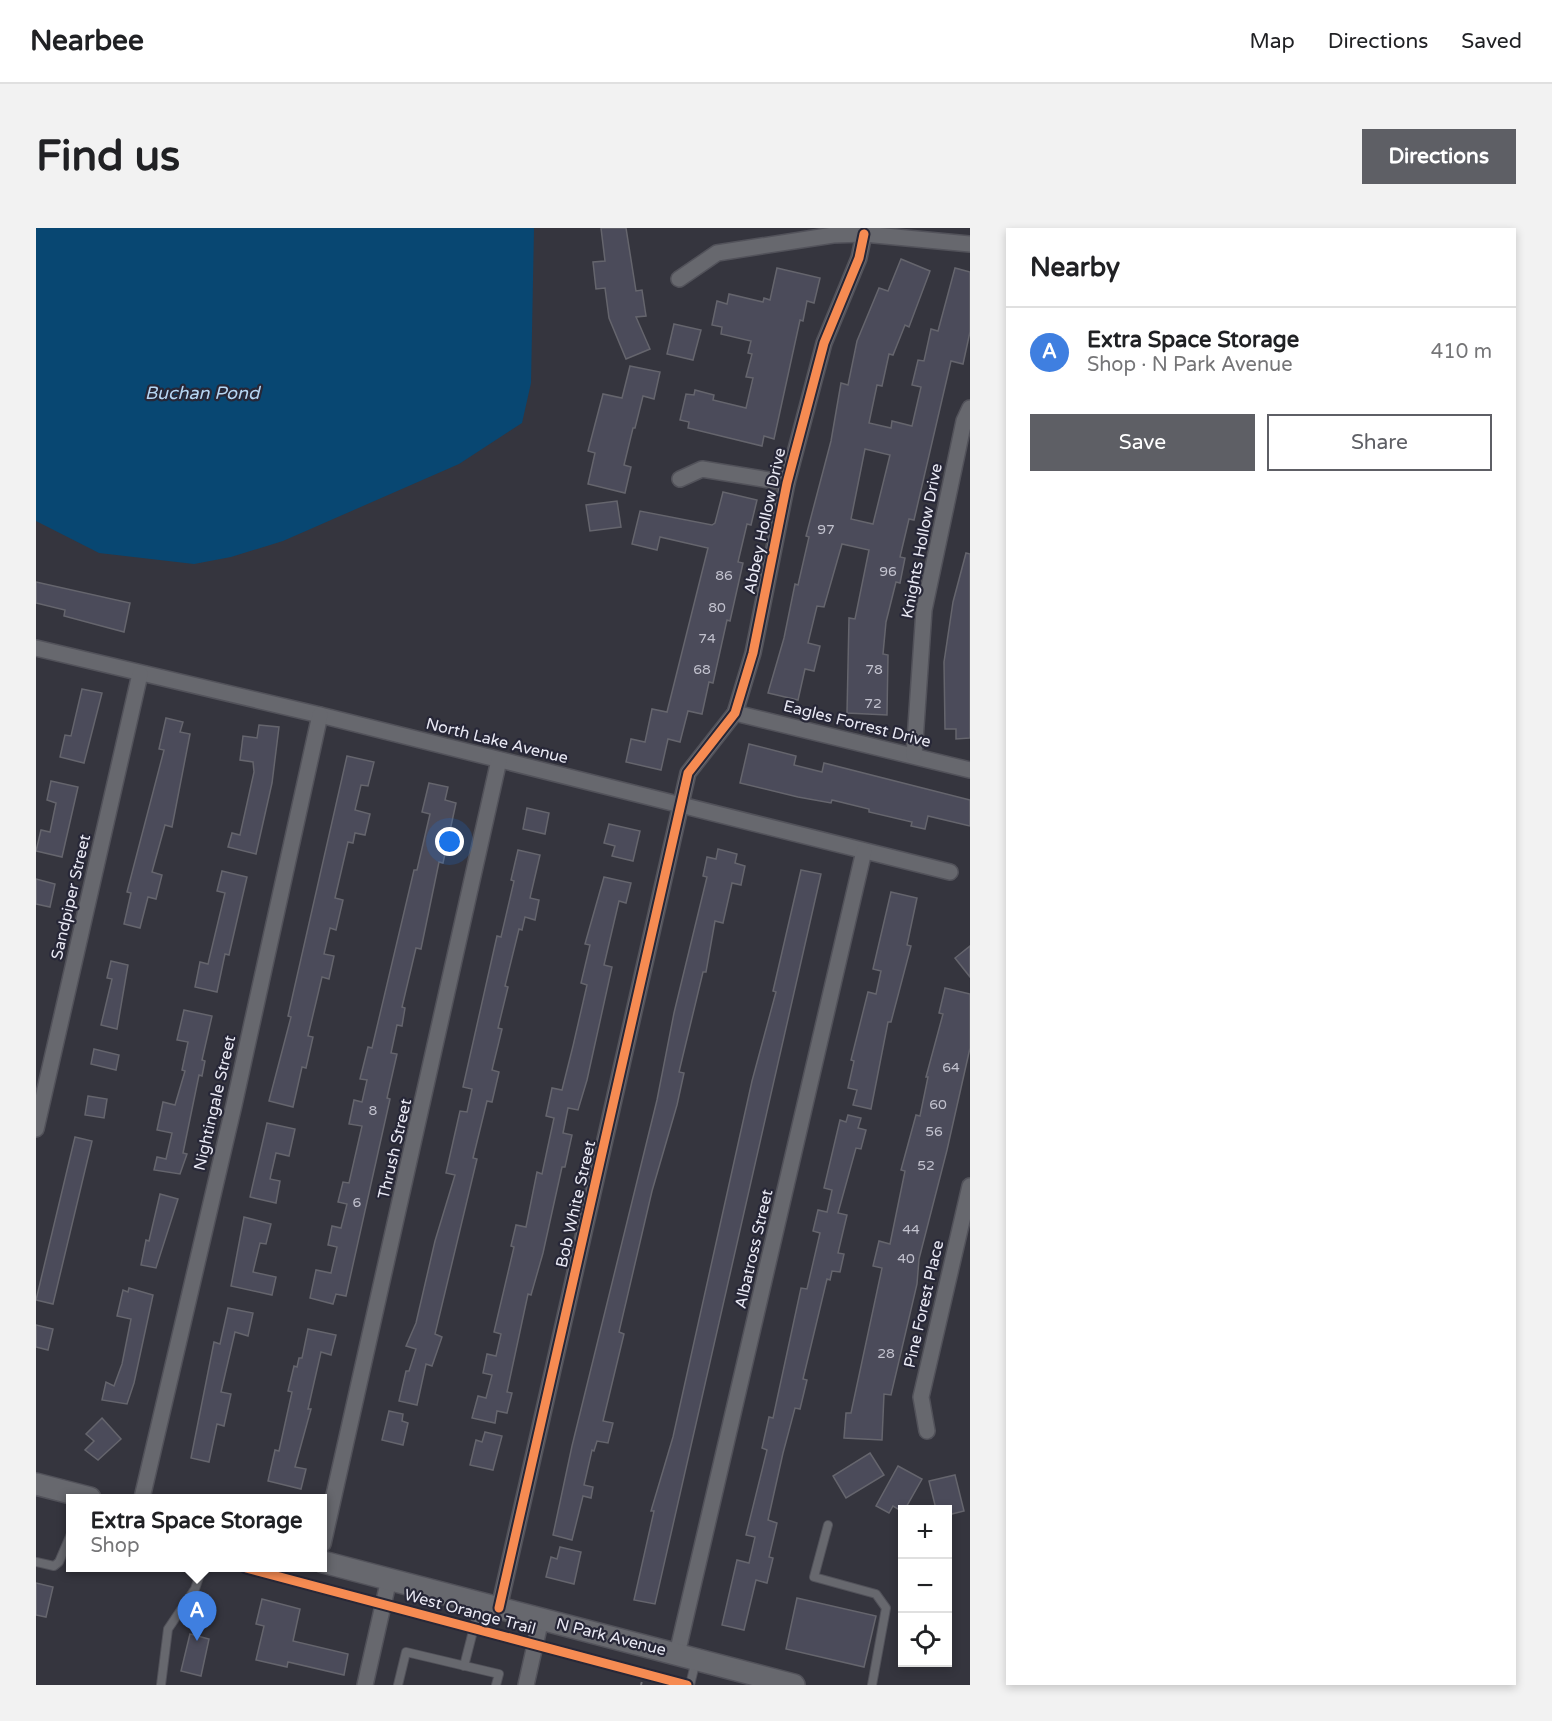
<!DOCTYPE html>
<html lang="en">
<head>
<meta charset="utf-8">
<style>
	body { margin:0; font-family:"Varela Round",sans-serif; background:#f2f2f2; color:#202124 }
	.controls { position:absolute; right:18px; bottom:18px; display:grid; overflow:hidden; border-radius:0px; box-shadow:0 3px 9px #0003 }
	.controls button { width:54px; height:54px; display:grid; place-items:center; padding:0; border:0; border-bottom:2px solid #e0e0e0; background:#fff; color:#202124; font:30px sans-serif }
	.you { position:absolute; left:414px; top:614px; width:21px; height:21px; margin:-15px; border:4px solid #fff; border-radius:50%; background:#1a73e8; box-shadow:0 0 0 9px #1a73e833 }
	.badge { display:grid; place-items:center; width:39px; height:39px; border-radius:50%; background:#5e5f65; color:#fff; font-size:20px; font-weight:700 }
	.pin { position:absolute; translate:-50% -50px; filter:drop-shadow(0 2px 3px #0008) }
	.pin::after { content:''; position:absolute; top:32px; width:21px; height:18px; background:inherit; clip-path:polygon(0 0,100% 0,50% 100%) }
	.popup { position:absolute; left:30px; top:1266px; width:261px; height:78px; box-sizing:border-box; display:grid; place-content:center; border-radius:0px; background:#fff; filter:drop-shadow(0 2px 4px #0005); font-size:20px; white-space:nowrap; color:#757577 }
	.popup b { font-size:22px; color:#202124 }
	.popup::after { content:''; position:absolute; left:50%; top:100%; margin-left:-12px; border:12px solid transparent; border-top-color:#fff }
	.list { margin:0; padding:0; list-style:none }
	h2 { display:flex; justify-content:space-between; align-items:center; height:78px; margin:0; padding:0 24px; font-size:26px }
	h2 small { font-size:20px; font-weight:400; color:#757577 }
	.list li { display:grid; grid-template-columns:39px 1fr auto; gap:18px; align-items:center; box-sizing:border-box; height:90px; padding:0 24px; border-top:2px solid #e0e0e0 }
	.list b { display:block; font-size:22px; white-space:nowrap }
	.list p { margin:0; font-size:20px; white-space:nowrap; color:#757577 }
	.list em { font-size:20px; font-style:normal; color:#757577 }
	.actions { display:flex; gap:12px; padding:18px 24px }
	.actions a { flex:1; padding:14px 0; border:2px solid #5e5f65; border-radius:0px; text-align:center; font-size:21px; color:#5e5f65 }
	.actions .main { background:#5e5f65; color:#fff }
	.icon { flex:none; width:33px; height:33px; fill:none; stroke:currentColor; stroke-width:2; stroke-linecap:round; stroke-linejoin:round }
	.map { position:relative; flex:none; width:934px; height:1457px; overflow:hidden; border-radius:0px }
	header { display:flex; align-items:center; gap:36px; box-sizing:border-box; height:84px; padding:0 30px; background:#fff; border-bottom:2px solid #e0e0e0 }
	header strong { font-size:28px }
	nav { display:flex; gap:33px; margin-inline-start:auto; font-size:21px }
	.intro { display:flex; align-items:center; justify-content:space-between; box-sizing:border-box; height:144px; padding:0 36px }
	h1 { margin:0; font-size:42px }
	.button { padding:15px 27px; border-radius:0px; background:#5e5f65; color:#fff; font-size:21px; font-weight:700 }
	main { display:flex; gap:36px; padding:0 36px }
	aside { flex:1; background:#fff; border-radius:0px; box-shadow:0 3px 9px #0003 }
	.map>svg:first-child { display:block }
	.water { fill:#084772 }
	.building { fill:#4b4b5a; stroke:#65656d; stroke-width:1.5; fill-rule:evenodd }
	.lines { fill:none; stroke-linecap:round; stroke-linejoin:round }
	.lane-casing { stroke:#52525a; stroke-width:10 }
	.street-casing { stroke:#52525a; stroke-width:18 }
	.secondary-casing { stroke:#52525a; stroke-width:24 }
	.path { stroke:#707076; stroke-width:2; stroke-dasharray:3 3; stroke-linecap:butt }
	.lane { stroke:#67686e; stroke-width:8 }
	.street { stroke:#67686e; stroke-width:15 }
	.secondary { stroke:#67686e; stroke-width:21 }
	.cycleway-casing { stroke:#272737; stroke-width:13 }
	.cycleway { stroke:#f68b52; stroke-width:9 }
	.labels { text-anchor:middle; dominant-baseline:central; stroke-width:4.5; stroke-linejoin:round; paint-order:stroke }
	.number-label { font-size:14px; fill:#c2c2ce }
	.street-label { font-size:16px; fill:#e9e9f4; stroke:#272737 }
	.water-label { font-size:18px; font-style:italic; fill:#b7d6f3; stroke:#272737 }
</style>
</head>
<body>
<header>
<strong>Nearbee</strong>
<nav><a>Map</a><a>Directions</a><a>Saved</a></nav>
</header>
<div class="intro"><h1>Find us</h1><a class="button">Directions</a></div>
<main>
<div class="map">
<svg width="934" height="1457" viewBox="0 0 934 1457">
	<rect width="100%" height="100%" fill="#35353e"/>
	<path class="water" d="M0,0H498L495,155L486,195L423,236L247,313L195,329L158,336L63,325L0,293Z"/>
	<g class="building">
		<path d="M565,0H590L600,63L606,62L610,88L600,89L614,121L590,131L573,90L569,60L560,61L557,34L569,33Z"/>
		<path d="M865,31L894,43L873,99L869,97L857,127L853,126L846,158L841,157L833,195L855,200L856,193L876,198L885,159L876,157L882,132L888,133L895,101L902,103L919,40L934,44V104L927,136L915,133L878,292L873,291L864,329L869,330L864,355L860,354L850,394L847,426L852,427L851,487L811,485L813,390L819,391L833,322L806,316L788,379L781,378L772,415L784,418L778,443L769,441L762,472L732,465L748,410L759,356L762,357L773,309L770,308L795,213L805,155L812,157L821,113L843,60L852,63ZM829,221L854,227L837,296L815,291Z"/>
		<path d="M741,40L784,50L778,75L771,73L767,93L764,92L738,211L728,208L726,218L652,200L653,194L644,192L650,166L658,167L659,162L678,167L677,172L710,180L717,150L710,149L716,126L712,125L715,113L685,106L686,99L676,97L681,73L691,76L693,66L727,74L728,70L734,72Z"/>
		<path d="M638,96L665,102L657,132L631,126Z"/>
		<path d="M594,138L624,144L618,171L607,168L599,200H597L588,237L595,239L589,265L552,256L559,225L552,223L567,166L586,170Z"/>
		<path d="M687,264L721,272L715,297L711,296L702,334L707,335L694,393L691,392L677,455L673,454L666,486L652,483L644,514L632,511L625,542L590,534L595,511L609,514L616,481L631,484L672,320L624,309L621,322L596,316L604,283L676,297L679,295Z"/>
		<path d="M581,273L585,299L554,303L550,277Z"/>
		<path d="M930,325L934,326V510L920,511V501H909L908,434L917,374Z"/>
		<path d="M0,354L94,375L88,404L28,388L29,382L0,375Z"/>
		<path d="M46,461L66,465L48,535L24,529L29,507L35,508Z"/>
		<path d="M130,490L147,494L144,504L154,506L136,599L129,597L116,644L126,647L120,671L112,669L104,700L88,696L95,665L91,664L128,522L123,521Z"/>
		<path d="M223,497L243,499L236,555L220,626L192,619L196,605L204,607L218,544L217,534L204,532L207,508L221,510Z"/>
		<path d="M713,516L760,528L758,537L786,544L788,535L934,572V598L892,588L889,601L875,598L876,594L833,584V581L796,572L795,575L762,569L704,555Z"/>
		<path d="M311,528L338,534L332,558L325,557L319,582L334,586L329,607L319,605L317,615L312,614L299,670L307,672L300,702L294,700L288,726L298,728L293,751L286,749L272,808L277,809L270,840L266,839L257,879L233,873L255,789L252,788Z"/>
		<path d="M15,553L42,559L26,629L0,623L5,602L14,604L20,575L11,572Z"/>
		<path d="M393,555L412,559L409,572L420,575L407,635L403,634L385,721L380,720L366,779L369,780L366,798L361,797L355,825L361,826L351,870L354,871L310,1068L300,1066L297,1076L274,1070L280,1042L295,1045L301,1019L292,1017L296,998L305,1000L311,976L302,974L307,954L313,955L326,898L313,896L318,872L326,874L331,852L324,851L332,819L336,820L378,642H381L394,586L386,584Z"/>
		<path d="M491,580L513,585L509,606L487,601Z"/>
		<path d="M573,596L604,603L597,633L576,628L579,618L568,615Z"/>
		<path d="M682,621L701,626L699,635L709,638L705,657L696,655L687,695L679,693L670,744H667L643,844L648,845L641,877L616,963L583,1104L588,1106L567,1193L577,1195L572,1215L561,1213L558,1223L556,1222L548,1257L557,1259L555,1270L547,1268L536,1312L517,1307L536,1218L621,872L638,785L671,649L667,648L671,629L680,631Z"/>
		<path d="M482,622L504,627L494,670L503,672L499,692L489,689L486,702L483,701L469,758L472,759L462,800L466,801L456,842L463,844L456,874L451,873L437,930L441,931L399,1106L406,1109L396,1138L390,1136L381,1177L363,1173L370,1143H373L380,1121L370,1118L380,1095L399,1013L419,947L410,945L424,883L431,884L436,861L427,859L461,708L465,709L478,653L475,652Z"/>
		<path d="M765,642L785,646L619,1376L598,1372L618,1283H615L637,1209L716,853L740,764L737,763Z"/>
		<path d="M186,643L211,649L193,727L189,726L181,764L159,759L164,734L172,736L189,665L181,663Z"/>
		<path d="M568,649L595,655L590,675L583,673L568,737L576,739L551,852L542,882L532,880L527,905L536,907L529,939H526L507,1025L495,1067L492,1066L471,1164L476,1165L471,1185L461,1183L459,1195L436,1190L442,1168L450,1170L456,1147L447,1145L451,1126L460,1128L465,1106L458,1104L478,1019L475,1018L480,997L490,999L501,944L506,946L518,890L510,888L516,860L526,862L537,818L551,757L545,755L554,717L549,716Z"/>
		<path d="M0,651L19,656L14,679L0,676Z"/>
		<path d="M855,664L881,670L871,717L875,718L855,794H852L835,881L817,877L821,862L812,860L818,833L815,832L832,764L840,766L845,743L837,741Z"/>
		<path d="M934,718V749L919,730Z"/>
		<path d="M75,733L92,737L81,801L65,797L76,751L71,750Z"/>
		<path d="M909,760L934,766V820L911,922L883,1031L881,1056L855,1167L848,1166L846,1212L808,1210L810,1185H815L846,1040L837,1038L843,1013L854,1016L869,943L865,942L880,887L884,888L892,849H890L907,786L903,785Z"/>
		<path d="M148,782L176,788L166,832L169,833L166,848L163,847L147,925L151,926L144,946L118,942L121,929L130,931L136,905L121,902L127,874L139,877L149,843L146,842L152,814L141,812Z"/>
		<path d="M58,821L83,827L80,842L55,836Z"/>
		<path d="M52,868L71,871L68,890L49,887Z"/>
		<path d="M812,887L825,890L822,900L830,902L825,921L820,920L802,985L811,987L802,1025L808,1026L804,1044L796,1043L794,1052L791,1051L767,1151L771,1152L764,1181L759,1180L747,1225L732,1292L741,1295L733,1329L737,1330L731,1355L720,1352L708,1402L686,1397L701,1332L713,1335L719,1309L710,1307L731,1222L726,1220L733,1189L737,1190L765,1060L771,1061L784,1005L777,1003L782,982L791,984L796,962L788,960L804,892L810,894Z"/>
		<path d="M231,895L259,901L253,928L240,925L234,951L244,953L240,975L214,969Z"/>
		<path d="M39,909L56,913L17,1076L0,1072Z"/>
		<path d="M124,966L142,971L120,1040L105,1037L110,1012L113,1013Z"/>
		<path d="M208,989L235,996L230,1016L224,1015L217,1044L240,1049L236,1067L195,1058Z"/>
		<path d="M93,1060L117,1067L98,1155L91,1176L66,1172L70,1154L78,1158L86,1136L95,1091L81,1088L87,1062L92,1064Z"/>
		<path d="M192,1080L217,1085L212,1108L199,1104L185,1164L195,1166L188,1198L181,1196L173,1234L155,1230L178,1114L184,1116Z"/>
		<path d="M0,1097L17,1101L12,1122L0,1119Z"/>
		<path d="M272,1101L300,1107L295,1127L285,1124L272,1181H275L259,1239L270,1241L265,1261L232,1253L239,1222L243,1223L256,1164L252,1163L258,1138L261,1139L263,1130H266Z"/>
		<path d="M353,1183L367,1186L366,1193L372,1195L367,1217L346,1212Z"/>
		<path d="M66,1190L85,1211L62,1232L49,1222L58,1213L50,1206Z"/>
		<path d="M449,1204L466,1208L457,1242L434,1237L440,1212L446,1214Z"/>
		<path d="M834,1225L848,1247L810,1270L797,1248Z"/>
		<path d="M862,1238L886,1251L869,1281L867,1284L857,1278L853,1285L840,1278Z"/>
		<path d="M919,1247L928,1283L912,1287V1281H900L893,1253Z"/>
		<path d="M524,1319L545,1324L538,1356L510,1349L515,1329L521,1331Z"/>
		<path d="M0,1355L17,1359L10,1389L0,1387Z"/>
		<path d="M761,1370L840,1388L828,1439L750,1421Z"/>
		<path d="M226,1371L264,1381L257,1413L312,1426L308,1447L252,1434L251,1439L220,1432L228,1398L220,1396Z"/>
		<path d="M154,1406L173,1411L165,1448L145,1443Z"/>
	</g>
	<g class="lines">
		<g class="lane-casing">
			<g id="lane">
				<path d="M792,1297L778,1349L840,1366L850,1380L836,1457"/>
				<path d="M0,1334L18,1338L23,1334L35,1306"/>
				<path d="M428,1438L444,1376"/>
				<path d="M125,1457L132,1401L159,1361L166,1340"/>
				<path d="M362,1457L370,1424L463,1446L460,1457"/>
				<path d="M654,1457L660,1432"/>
			</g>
		</g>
		<g class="street-casing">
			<g id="street">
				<path d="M643,51L681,25L797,7L828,6L934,16"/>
				<path d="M644,251L666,241L751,255"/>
				<path d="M0,420L284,487L914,644"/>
				<path d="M699,485L934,542"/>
				<path d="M878,527L888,382L928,193L934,180"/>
				<path d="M0,901L104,446"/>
				<path d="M891,1203L885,1169L934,958"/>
				<path d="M106,1270L198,877L284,487"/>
				<path d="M287,1316L463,532"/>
				<path d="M463,1380L652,545L699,485L717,425L751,255L788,115L823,30L828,6"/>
				<path d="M641,1426L828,623"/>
				<path d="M329,1457L353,1351"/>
				<path d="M490,1457L505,1391"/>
			</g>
		</g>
		<g class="secondary-casing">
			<g id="secondary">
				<path d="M0,1256L54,1270"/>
				<path d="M287,1334L758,1457"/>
			</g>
		</g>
		<path class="path" d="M605,1457L608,1446"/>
		<use href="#lane" class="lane"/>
		<use href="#street" class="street"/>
		<use href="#secondary" class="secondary"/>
		<g class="cycleway-casing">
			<g id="cycleway">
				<path d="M210,1340L651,1457"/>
				<path d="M463,1380L652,545L699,485L717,425L751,255L788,115L823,30L828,6"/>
			</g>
		</g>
		<use href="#cycleway" class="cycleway"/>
	</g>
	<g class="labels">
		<g class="number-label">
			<text x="790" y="301">97</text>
			<text x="852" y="343">96</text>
			<text x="688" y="347">86</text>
			<text x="681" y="379">80</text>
			<text x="671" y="410">74</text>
			<text x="666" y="441">68</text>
			<text x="838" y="441">78</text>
			<text x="837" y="475">72</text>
			<text x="915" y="839">64</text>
			<text x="902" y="876">60</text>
			<text x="337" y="882">8</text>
			<text x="898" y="903">56</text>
			<text x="890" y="937">52</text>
			<text x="321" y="974">6</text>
			<text x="875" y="1001">44</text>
			<text x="870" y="1030">40</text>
			<text x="850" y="1125">28</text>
		</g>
		<g class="street-label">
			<text transform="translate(729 293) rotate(-78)">Abbey Hollow Drive</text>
			<text transform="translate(886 313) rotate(-79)">Knights Hollow Drive</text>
			<text transform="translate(821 496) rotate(14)">Eagles Forrest Drive</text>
			<text transform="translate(461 513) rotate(14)">North Lake Avenue</text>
			<text transform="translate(35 669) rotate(-77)">Sandpiper Street</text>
			<text transform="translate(179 875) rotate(-77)">Nightingale Street</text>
			<text transform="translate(359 921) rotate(-77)">Thrush Street</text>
			<text transform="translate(540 976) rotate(-77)">Bob White Street</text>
			<text transform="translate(718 1021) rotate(-77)">Albatross Street</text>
			<text transform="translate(888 1076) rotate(-77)">Pine Forest Place</text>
			<text transform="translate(434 1384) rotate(15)">West Orange Trail</text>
			<text transform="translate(575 1409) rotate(14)">N Park Avenue</text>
		</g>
		<g class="water-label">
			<text x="166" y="165">Buchan Pond</text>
		</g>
	</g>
</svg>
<div class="controls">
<button>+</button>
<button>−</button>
<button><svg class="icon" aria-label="locate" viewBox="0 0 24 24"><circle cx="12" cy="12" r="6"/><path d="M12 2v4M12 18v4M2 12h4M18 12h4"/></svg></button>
</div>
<div class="you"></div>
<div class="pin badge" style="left:161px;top:1413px;background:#3f7fe0">A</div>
<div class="popup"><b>Extra Space Storage</b>Shop</div>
</div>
<aside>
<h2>Nearby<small></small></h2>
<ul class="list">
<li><span class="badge" style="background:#3f7fe0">A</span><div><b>Extra Space Storage</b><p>Shop · N Park Avenue</p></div><em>410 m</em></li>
</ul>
<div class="actions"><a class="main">Save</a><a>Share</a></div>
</aside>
</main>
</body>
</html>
